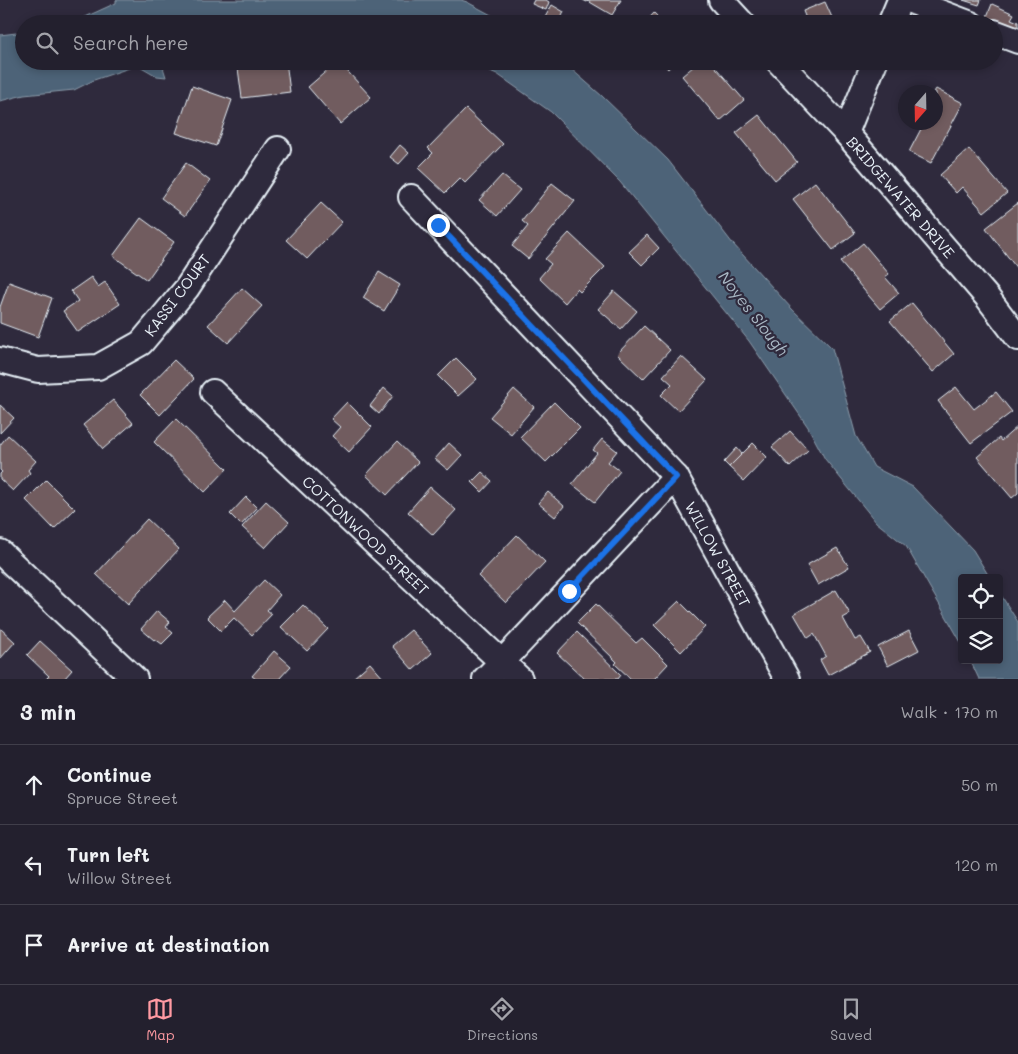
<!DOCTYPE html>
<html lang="en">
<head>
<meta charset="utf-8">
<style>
	body { margin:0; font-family:Mali,sans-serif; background:#2b2836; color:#f1f3f6 }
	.controls { position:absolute; right:15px; bottom:15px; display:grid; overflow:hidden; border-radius:5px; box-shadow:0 2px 8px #0003 }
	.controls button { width:45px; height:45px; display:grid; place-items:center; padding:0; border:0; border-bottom:1px solid #403e4a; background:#23202e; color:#f1f3f6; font:25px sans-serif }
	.compass { position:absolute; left:898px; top:85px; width:45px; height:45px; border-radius:50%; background:#23202e; box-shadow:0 2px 8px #0003; rotate:200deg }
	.stop { position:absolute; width:15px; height:15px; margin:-11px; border:4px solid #1a73e8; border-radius:50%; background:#fff }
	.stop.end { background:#1a73e8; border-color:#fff; box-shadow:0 1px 5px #0008 }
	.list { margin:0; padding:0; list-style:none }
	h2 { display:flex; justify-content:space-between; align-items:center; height:65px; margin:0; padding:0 20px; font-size:21px }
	h2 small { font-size:16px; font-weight:400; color:#a3a3aa }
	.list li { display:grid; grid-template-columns:32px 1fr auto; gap:15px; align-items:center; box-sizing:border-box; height:80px; padding:0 20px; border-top:1px solid #403e4a }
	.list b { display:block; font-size:19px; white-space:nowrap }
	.list p { margin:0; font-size:16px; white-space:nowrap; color:#a3a3aa }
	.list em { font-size:16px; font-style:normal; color:#a3a3aa }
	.icon { flex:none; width:28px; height:28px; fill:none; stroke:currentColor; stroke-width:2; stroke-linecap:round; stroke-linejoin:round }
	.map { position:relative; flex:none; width:1018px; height:679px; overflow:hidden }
	.search { position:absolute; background:#23202e; box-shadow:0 2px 8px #0003; left:15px; right:15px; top:15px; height:55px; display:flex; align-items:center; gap:12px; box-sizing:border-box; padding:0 18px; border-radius:28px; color:#a3a3aa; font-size:19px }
	.sheet { height:305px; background:#23202e }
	nav { display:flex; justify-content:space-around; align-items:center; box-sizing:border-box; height:70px; border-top:1px solid #403e4a; background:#23202e; font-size:14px; color:#a3a3aa }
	nav a { display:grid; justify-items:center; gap:2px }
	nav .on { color:#ff9aa2 }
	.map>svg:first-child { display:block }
	.water { fill:#4d6478; stroke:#8b9cab }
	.building { fill:#715c5e; stroke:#e8f1f8 }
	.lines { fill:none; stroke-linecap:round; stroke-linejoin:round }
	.minor-casing { stroke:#e8f1f8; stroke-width:28 }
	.minor { stroke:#2f2a3d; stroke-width:24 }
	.route { stroke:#1a73e8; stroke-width:6 }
	.labels { text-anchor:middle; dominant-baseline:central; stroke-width:4.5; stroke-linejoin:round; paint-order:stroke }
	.street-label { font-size:15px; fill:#e8f1f8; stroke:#2f2a3d }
	.water-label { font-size:16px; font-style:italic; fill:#aab9c5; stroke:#2f2a3d }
</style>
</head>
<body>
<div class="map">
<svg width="1018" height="679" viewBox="0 0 1018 679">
	<rect width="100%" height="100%" fill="#2f2a3d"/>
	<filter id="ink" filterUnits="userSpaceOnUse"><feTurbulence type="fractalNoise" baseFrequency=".02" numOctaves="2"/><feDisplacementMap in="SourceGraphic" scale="10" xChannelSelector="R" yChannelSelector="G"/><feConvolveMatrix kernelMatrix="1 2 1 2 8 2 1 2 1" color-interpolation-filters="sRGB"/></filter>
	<g filter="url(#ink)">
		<g class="water">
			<path d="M116,0H461L467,2L508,24H343L337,22L237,16L219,24H62L81,19L116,3Z"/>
			<path d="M24,32V61H161L166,77L157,76L138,65L94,80L74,90L24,95L0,101V35Z"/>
			<path d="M467,61H562L602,96L668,160L733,244L792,309L832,348L856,436L874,467L913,487L973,550L990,578H962V644L906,546L876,522L825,459L808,427L749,341L620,182L551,112L497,74Z"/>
			<path d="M999,592L1018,622V679H979L970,660H999Z"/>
		</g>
		<g class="building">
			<path d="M534,0H546L549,2L546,10L532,4Z"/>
			<path d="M583,0H621L612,15L588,1L587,2Z"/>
			<path d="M963,0H981L979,5Z"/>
			<path d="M825,2L834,22L831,24H808L803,11Z"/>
			<path d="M992,4L1014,14L1011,19L1018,22V38L994,24H984Z"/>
			<path d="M552,5L564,12L558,24H553L544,19Z"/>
			<path d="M654,13L665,24H644Z"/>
			<path d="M237,61H286L290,92L242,98Z"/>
			<path d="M338,61L371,97L340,124L308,87Z"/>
			<path d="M660,61H675L668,69Z"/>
			<path d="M700,61H710L744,100L720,121L682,76Z"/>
			<path d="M192,86L232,100L216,146L176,133Z"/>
			<path d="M936,89L963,103L931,163L909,152L921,129L916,126L918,122H936V92H934Z"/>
			<path d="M466,109L503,144L465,183L460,178L445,193L418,168L433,153L428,148Z"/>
			<path d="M759,115L797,162L775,180L736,133Z"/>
			<path d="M400,145L409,153L399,164L390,157Z"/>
			<path d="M969,149L1007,193L984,212L962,187L956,193L940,175Z"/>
			<path d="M186,163L210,181L185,216L161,198Z"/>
			<path d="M502,175L520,190L497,216L479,200Z"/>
			<path d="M815,182L855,233L833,250L793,199Z"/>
			<path d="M552,183L575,201L528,259L512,246L528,226L522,221Z"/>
			<path d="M321,203L342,222L307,259L286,240Z"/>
			<path d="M1018,203V270L986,228Z"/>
			<path d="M141,218L174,242L147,280L113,256Z"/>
			<path d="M569,233L605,267L580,292L577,289L565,303L539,278L551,264L545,259Z"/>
			<path d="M647,235L659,248L642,265L629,252Z"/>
			<path d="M863,243L889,274L885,277L899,293L880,309L840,262Z"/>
			<path d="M379,272L400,285L384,311L363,298Z"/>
			<path d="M91,277L98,287L105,282L120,304L78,332L63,311L78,301L71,291Z"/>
			<path d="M9,282L52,298L38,337L0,323V307Z"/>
			<path d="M242,288L262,306L228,343L208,325Z"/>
			<path d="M614,291L637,311L621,329L598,309Z"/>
			<path d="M912,303L954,354L933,372L890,321Z"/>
			<path d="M644,326L670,350L643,379L617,354Z"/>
			<path d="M681,356L707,380L678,411L661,395L672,384L663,376Z"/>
			<path d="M456,358L477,379L458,396L438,376Z"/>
			<path d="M174,360L194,379L160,415L140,395Z"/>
			<path d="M956,387L974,409L996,392L1012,412L971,443L938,401Z"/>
			<path d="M384,388L393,396L379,414L370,406Z"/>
			<path d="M514,389L534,407L511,434L490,417Z"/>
			<path d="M113,400L133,423L103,449L83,425Z"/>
			<path d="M347,402L372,427L349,452L332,436L340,427L331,419Z"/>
			<path d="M554,402L580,428L546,462L520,437Z"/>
			<path d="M0,405L14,418L0,433Z"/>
			<path d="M176,419L227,469L205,492L154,442Z"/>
			<path d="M1018,426V493L1012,498L977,457L999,438L1001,441Z"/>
			<path d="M790,431L808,450L790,467L772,447Z"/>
			<path d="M8,435L36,461L28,470L30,473L13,491L0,479V474L2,472L0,470V445Z"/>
			<path d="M602,439L617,451L608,462L620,471L595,502L572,484L597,453L593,450Z"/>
			<path d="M397,442L418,462L387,495L366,475Z"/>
			<path d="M449,443L462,455L448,470L435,459Z"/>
			<path d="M753,443L767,457L744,481L729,467Z"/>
			<path d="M737,448L742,454L729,467L724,462Z"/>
			<path d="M482,472L492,481L482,492L472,482Z"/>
			<path d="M46,480L75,509L54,529L26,500Z"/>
			<path d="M430,487L456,510L433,535L408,512Z"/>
			<path d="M548,492L564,506L555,517L538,503Z"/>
			<path d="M246,497L257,508L241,525L230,514Z"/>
			<path d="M266,501L289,522L265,548L242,527Z"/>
			<path d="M147,519L179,549L128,604L96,574Z"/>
			<path d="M517,535L545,562L506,603L478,576Z"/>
			<path d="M837,548L849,567L818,585L807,565Z"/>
			<path d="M264,580L280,595L267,610L272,614L252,635L234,618L221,631L207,617L225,600L235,611Z"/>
			<path d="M836,590L850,614L843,618L855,640L861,637L870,652L828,675L820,660L826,656L814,634L808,638L794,614Z"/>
			<path d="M679,601L705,627L681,652L654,625Z"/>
			<path d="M596,604L636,643L642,638L668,664L654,679H631L615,664L617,662L577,623Z"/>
			<path d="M303,605L328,629L307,651L281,627Z"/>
			<path d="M157,611L170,622L166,627L173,633L162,644L155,639L154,640L141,629Z"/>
			<path d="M0,628L15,642L0,659Z"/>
			<path d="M411,630L432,653L413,670L392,646Z"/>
			<path d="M909,631L919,650L888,666L878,647Z"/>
			<path d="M577,632L621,675L618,679H585L557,653Z"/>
			<path d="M40,641L72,670L64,679H46L49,676L27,655Z"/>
			<path d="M274,651L291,666L279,679H256L252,676Z"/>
			<path d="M370,663L384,679H352Z"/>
		</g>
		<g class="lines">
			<g class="minor-casing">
				<g id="minor">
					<path d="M721,0L743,24"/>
					<path d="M908,0L971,24"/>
					<path d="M890,24L900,0"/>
					<path d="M994,32L1018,41"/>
					<path d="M778,61L846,133L987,297L1018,338"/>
					<path d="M846,133L875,61"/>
					<path d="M411,197L676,477L787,679"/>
					<path d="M0,360L38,370L98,367L141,343L187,288L278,149"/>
					<path d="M213,392L520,679"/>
					<path d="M0,552L135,679"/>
					<path d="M485,679L502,662L676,477"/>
				</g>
			</g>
			<use href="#minor" class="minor"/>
		</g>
	</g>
	<g class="lines" filter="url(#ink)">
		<path class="route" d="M438,225L676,477L569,591"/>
	</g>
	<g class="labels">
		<g class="street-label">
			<text transform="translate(901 197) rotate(49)">BRIDGEWATER DRIVE</text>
			<text transform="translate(177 295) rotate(-53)">KASSI COURT</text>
			<text transform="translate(366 535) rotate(43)">COTTONWOOD STREET</text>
			<text transform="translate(718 554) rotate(61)">WILLOW STREET</text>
		</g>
		<g class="water-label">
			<text transform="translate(754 313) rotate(52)">Noyes Slough</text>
		</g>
	</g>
</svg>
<div class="controls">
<button><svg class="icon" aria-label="locate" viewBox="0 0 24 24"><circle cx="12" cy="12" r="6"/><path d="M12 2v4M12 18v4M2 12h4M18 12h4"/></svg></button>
<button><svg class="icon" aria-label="layers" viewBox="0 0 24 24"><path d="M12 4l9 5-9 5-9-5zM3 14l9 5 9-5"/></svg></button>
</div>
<svg class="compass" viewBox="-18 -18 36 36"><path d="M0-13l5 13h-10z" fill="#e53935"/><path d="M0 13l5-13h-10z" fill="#a3a3aa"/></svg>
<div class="stop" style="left:569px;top:591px"></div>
<div class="stop end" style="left:438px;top:225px"></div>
<div class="search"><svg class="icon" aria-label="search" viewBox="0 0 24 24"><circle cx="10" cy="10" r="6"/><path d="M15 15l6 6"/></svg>Search here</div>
</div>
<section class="sheet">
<h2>3 min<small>Walk · 170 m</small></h2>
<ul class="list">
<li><svg class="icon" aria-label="ahead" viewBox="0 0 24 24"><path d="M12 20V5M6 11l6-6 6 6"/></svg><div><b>Continue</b><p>Spruce Street</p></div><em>50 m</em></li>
<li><svg class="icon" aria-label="left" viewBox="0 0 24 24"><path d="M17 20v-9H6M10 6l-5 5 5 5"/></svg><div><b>Turn left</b><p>Willow Street</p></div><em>120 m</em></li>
<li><svg class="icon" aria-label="arrive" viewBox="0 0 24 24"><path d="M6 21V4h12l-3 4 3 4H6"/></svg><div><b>Arrive at destination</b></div></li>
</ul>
</section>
<nav>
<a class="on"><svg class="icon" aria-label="map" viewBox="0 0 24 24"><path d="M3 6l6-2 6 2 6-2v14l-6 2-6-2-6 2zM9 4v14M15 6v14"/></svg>Map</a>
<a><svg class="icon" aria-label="directions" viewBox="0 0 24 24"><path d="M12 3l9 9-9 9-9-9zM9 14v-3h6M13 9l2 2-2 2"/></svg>Directions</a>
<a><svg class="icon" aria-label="saved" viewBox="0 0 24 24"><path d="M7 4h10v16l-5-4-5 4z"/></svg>Saved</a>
</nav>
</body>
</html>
